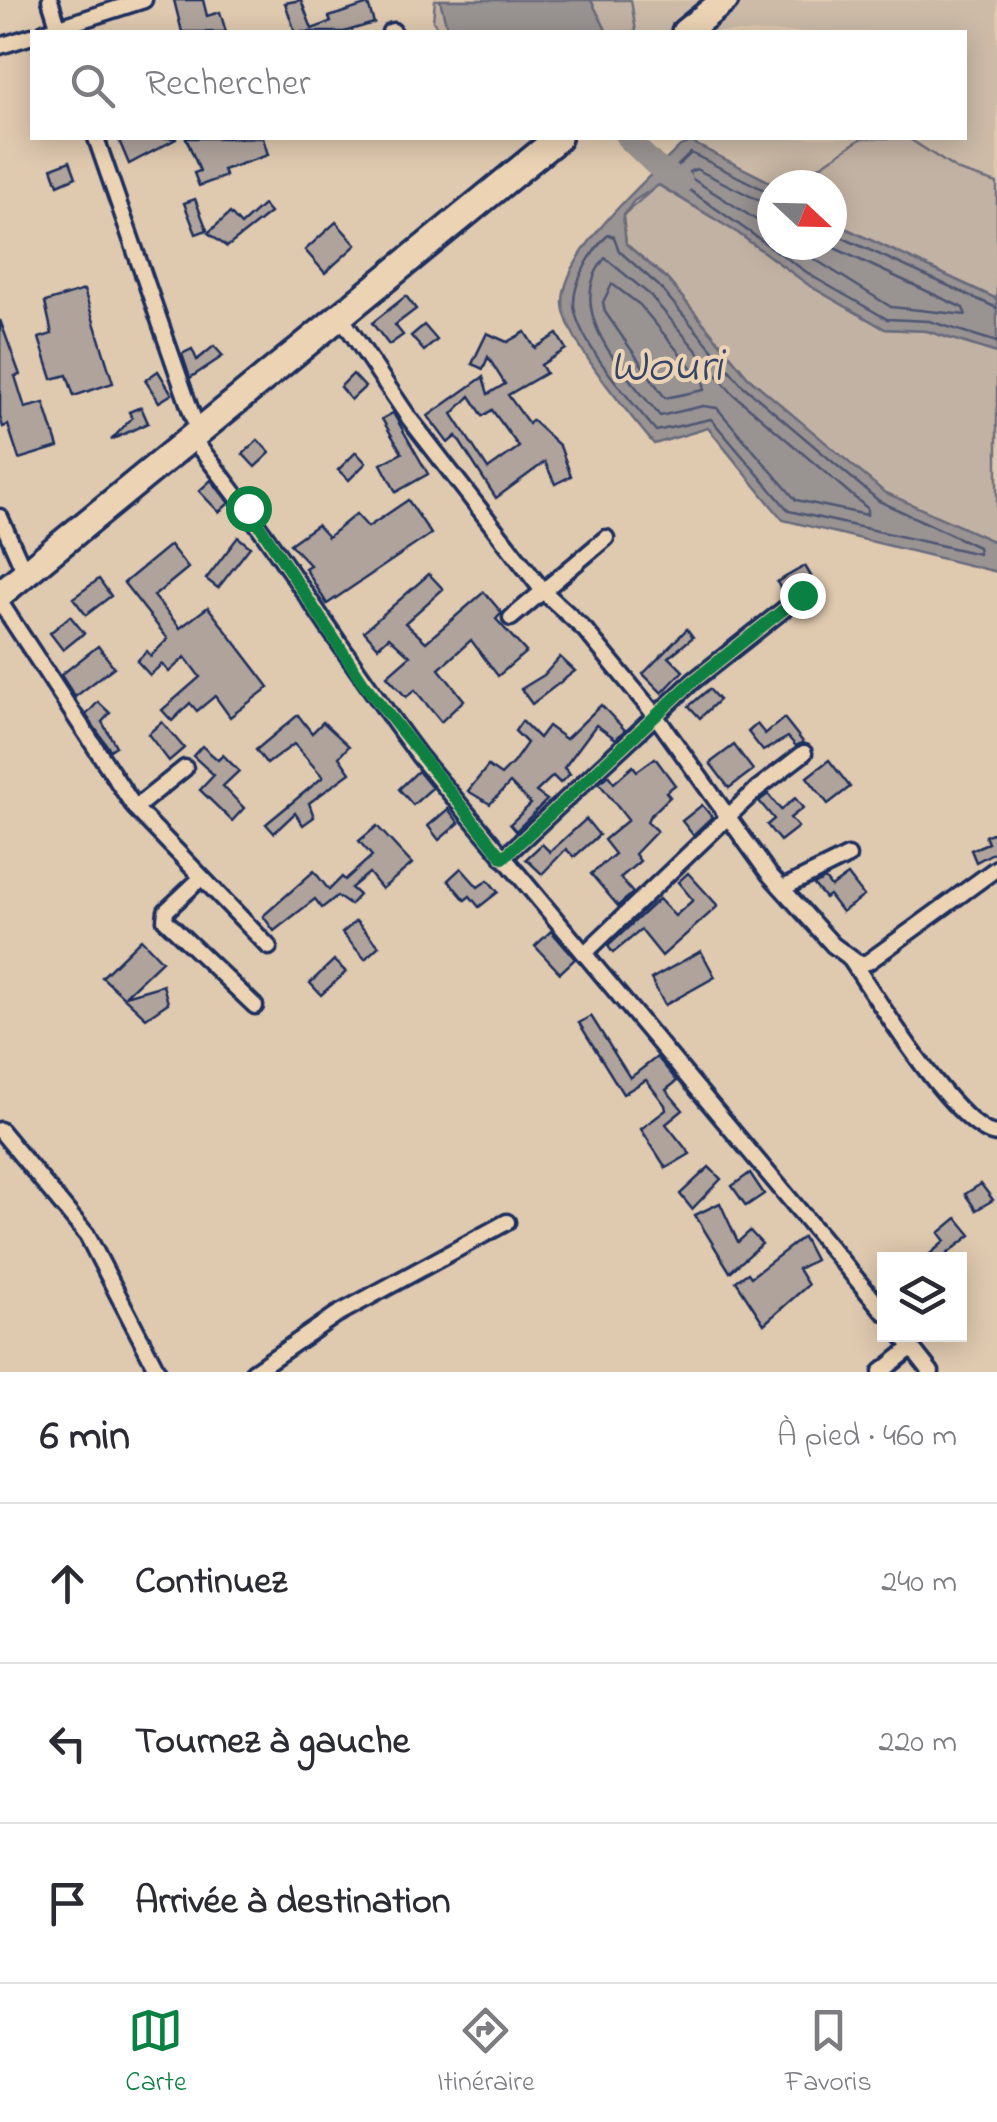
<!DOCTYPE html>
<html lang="fr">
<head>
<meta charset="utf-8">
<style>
	body { margin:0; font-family:"Indie Flower",sans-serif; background:#f2f2f3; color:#2b2b33 }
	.controls { position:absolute; right:30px; bottom:30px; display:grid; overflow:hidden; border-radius:0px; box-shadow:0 5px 25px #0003 }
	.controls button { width:90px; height:90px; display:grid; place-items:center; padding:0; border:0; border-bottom:2px solid #e1e1e2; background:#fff; color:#2b2b33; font:50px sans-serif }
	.compass { position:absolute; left:757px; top:170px; width:90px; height:90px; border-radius:50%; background:#fff; box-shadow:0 5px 25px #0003; rotate:112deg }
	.stop { position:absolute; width:30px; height:30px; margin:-22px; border:8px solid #0b8043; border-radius:50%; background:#fff }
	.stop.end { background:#0b8043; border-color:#fff; box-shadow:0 2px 10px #0008 }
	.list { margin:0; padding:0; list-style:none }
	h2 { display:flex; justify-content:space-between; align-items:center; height:130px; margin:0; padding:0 40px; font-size:42px }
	h2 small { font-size:32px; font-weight:400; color:#7c7c81 }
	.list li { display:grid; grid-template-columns:65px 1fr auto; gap:30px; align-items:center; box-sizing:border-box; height:160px; padding:0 40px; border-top:2px solid #e1e1e2 }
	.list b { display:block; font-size:38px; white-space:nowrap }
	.list em { font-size:32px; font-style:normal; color:#7c7c81 }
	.icon { flex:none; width:55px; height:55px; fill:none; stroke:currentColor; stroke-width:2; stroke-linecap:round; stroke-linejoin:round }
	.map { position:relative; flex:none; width:997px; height:1372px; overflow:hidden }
	.search { position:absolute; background:#fff; box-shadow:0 5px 25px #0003; left:30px; right:30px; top:30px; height:110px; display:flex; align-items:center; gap:25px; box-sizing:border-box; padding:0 35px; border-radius:0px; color:#7c7c81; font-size:38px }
	.sheet { height:610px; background:#fff }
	nav { display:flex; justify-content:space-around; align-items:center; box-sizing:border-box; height:140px; border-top:2px solid #e1e1e2; background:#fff; font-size:28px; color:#7c7c81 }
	nav a { display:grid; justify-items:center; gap:5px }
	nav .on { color:#0b8043 }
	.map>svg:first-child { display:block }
	.built { fill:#cdbba8 }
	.green { fill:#c2b2a3; stroke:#6e7080; stroke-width:2.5 }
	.water { fill:#999392; stroke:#676b7d; stroke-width:2.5 }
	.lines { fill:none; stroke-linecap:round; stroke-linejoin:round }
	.shore { stroke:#4d5773; stroke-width:2.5 }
	.river { stroke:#999392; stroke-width:22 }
	.building { fill:#afa39b; stroke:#1b2f5e; stroke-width:2.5; fill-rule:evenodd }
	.street-casing { stroke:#1b2f5e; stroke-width:21 }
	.highway-casing { stroke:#1b2f5e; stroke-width:32 }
	.street { stroke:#ecd3b4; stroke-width:14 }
	.highway { stroke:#ecd3b4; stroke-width:25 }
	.route { stroke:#0b8043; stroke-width:12 }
	.labels { text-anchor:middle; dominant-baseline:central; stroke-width:8; stroke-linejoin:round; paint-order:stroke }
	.water-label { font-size:48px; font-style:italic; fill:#344368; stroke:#ecd3b4 }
</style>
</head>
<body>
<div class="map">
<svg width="997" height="1372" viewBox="0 0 997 1372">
	<rect width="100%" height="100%" fill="#dfc9af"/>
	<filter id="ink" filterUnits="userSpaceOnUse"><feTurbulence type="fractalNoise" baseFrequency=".01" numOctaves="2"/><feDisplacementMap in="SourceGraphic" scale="20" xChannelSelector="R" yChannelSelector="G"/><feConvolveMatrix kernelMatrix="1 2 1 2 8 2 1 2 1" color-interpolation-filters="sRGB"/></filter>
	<g filter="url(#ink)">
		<g class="built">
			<path d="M997,0V183L959,171L908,138H964V32H636L630,1Z"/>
			<path d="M687,138H862L817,168L809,185H776Z"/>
		</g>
		<g class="green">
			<path d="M435,0H631L636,32H440L433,21Z"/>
			<path d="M862,138H908L959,171L997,183V299L832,222V185H809L817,168Z"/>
			<path d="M658,185L738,233L810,286L885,329L927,331L997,353V543L884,493L748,377L667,279L626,244L622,216Z"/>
		</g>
		<g class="water">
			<path d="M440,0H591L606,30L448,32Z"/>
			<path d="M691,142L776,185H772V245H832V222L997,299V353L927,331L885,329L810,286L738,233L659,185L634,201L623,216L626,244L667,279L748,377L884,492L997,543V572L783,520L708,428L654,444C631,416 564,339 563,303C563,251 645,182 680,146Z"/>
		</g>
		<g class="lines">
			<g class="shore">
				<path d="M772,194L691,153L668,175L815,278L887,319L929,321L997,342"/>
				<path d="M772,207L696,169L689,172L691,178L772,230"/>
				<path d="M832,233L997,308"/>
				<path d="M608,235L614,237L619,251L659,286L742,385L879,501L978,547L979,554L789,511L711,419L656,431C633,403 577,342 574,305C573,282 592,250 608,235Z"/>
				<path d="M792,245L891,307L966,315L963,308L828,245"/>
				<path d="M605,258L650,295L733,394L867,508V515L796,500L717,408L703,406L660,416C626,374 561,312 605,258Z"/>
				<path d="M612,284L640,305L704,383V390L665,398L605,312L603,302Z"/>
			</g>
			<path class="river" d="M627,138L655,165L682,182"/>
		</g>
		<g class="building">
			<path d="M174,0H203L207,16L220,12L226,32H182Z"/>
			<path d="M301,0L312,29L331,22L329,17L368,4L374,23L344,32H295L285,3Z"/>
			<path d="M118,138H176V139L129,164Z"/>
			<path d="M186,138H263L268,155L223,170L226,176L199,186L194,173L200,171Z"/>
			<path d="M70,161L76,177L58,185L52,168Z"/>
			<path d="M195,199L207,230L196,234L184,203Z"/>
			<path d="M263,205L270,213L227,247L208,233L230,213L241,225Z"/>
			<path d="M336,222L356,245L325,273L305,250Z"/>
			<path d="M84,290L113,383L74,396L67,375L52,379L39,338L52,334L45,302Z"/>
			<path d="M406,296L416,309L395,325L403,335L389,345L372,323Z"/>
			<path d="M0,320L20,375L15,376L25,408L44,403L58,447L19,459L8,425L3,427L0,417Z"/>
			<path d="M424,325L437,340L424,351L411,336Z"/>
			<path d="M525,332L535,348L557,334L566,349L541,365L546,373L508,395L529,424L532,420L560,446L571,476L555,484L545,462L496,498L456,436L448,443L428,416L483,377L488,394L505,384L488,357L483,369L472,364L487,333L507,342ZM470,396L483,416L492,410L519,447L488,469L452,414Z"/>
			<path d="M214,346L223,356L190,378L182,354L192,349L197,360Z"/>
			<path d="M158,371L172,394L159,402L145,380Z"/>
			<path d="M353,374L365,387L351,400L340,387Z"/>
			<path d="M141,407L148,423L111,440L132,418L129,412Z"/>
			<path d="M393,413L428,474L396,492L381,464L402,453L382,419Z"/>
			<path d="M258,440L270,453L255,467L243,454Z"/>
			<path d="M356,452L366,463L349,480L338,470Z"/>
			<path d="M211,480L229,503L219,512L199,491Z"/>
			<path d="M408,500L431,534L327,604L305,568L310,565L290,544L317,525L328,537L356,514L368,527Z"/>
			<path d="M238,537L250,547L218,588L206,579Z"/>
			<path d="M170,545L188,568L154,596L180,628L208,607L269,687L230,717L215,696L197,711L190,703L172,721L162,710L200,677L185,657L169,672L162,664L150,675L137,661L147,651L151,656L168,639L124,583Z"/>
			<path d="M805,566L811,576L784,595L777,582Z"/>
			<path d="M429,574L443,589L405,623L426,642L484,592L502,613L496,619L526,652L498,676L471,640L439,669L464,700L441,722L415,690L406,697L387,676L410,656L389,637L378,647L364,631Z"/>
			<path d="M99,579L111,596L86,615L73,598Z"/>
			<path d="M70,616L84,633L63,650L50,633Z"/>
			<path d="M687,629L693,637L669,657L683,671L662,693L643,674Z"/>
			<path d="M98,646L114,667L75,697L61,675Z"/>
			<path d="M560,657L575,671L532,704L521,689L544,675Z"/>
			<path d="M709,689L719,700L700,718L689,706Z"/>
			<path d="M98,702L110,713L102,722L116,746L110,750L86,715Z"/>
			<path d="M601,705L625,730L616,739L596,725L564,768L570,774L560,783L553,776L536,792L547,800L516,831L510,824L531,804L510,783L490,804L468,791L488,766L501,775L513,763L527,743L515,731L522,721L539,738L548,726L566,739Z"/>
			<path d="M298,715L312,733L323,722L349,746L339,757L350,773L309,803L314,817L303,825L295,813L274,833L266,824L323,777L294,744L267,764L256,750Z"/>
			<path d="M784,718L803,742L796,746L788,737L763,751L748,732L757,724L765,734Z"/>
			<path d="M162,722L184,748L169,761L148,734Z"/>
			<path d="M734,745L753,770L729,788L710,763Z"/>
			<path d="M202,746L218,760L223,755L239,771L223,786L244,808L232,821L200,790L214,775L193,756Z"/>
			<path d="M655,758L675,785L666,792L670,797L649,817L647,822L657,831L635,854L640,861L620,878L633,893L618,906L591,874L615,854L604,840L628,820L599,783L608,775L614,783L633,766L637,771Z"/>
			<path d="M829,760L850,787L828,804L807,777Z"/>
			<path d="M418,771L432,788L413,805L399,789Z"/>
			<path d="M768,794L781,810L795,798L803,808L790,818L798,827L780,841L767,825L774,819L759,801Z"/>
			<path d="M702,805L712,817L693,835L682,821Z"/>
			<path d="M448,809L459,823L439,840L428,826Z"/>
			<path d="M586,819L599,835L574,857L566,849L542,874L526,859L542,844L550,852Z"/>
			<path d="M377,826L412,864L382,889L369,873L351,888L359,895L350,905L337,896L322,908L315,899L274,931L263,916L314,871L329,890L342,877L345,880L372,856L359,841Z"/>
			<path d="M997,831V857L993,853L976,862L971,850L988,843L985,836Z"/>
			<path d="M461,868L478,887L488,880L498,892L479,907L470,896L465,900L448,880Z"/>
			<path d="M688,873L718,906L662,956L641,930L613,953L608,946L659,899L675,916L693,900L678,882Z"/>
			<path d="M848,875L864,896L842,912L829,895L825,898L814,885L825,879L831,887Z"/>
			<path d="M356,921L379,946L365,959L342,933Z"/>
			<path d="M551,931L575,959L560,973L535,946Z"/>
			<path d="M141,939L162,961L125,996L163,985L168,1003L146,1018L102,977Z"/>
			<path d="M701,951L715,977L665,1005L651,979Z"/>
			<path d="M334,960L346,972L321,995L310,983Z"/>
			<path d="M591,1016L630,1078L657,1057L677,1081L666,1090L683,1110L666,1124L690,1154L666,1168L641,1129L666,1110L665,1105L646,1080L623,1094L579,1023Z"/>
			<path d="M709,1167L721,1179L692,1209L680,1194Z"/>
			<path d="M750,1173L764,1194L746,1206L732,1186Z"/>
			<path d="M981,1184L993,1200L976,1210L965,1194Z"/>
			<path d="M720,1203L738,1242L750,1231L762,1244L730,1272L695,1215Z"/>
			<path d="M957,1218L971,1235L947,1254L951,1260H923L945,1241L939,1233Z"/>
			<path d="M803,1237L815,1260L798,1269L808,1285L764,1324L736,1281L748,1273L751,1277Z"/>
		</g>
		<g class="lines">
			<g class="street-casing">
				<g id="street">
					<path d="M50,0L60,32"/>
					<path d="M44,32L144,0"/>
					<path d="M390,32L393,31"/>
					<path d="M0,46L32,36"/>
					<path d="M96,138L197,429"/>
					<path d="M341,317L409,418L543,591L585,630L655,715L769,874L833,945L859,964L868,962L997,868"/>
					<path d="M190,436C274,538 340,652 420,757L884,1312"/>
					<path d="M0,517L25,573"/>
					<path d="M0,602L135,808L269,947"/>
					<path d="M511,618L606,538"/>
					<path d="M135,808L185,768"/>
					<path d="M503,858L692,682L802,595"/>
					<path d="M200,879L166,911L165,920L255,1006"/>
					<path d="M783,888L848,856"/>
					<path d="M586,952L757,789L804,753"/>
					<path d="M851,960C875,995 958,1132 997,1134"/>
					<path d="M0,1130L87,1235L158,1372"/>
					<path d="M901,1334L931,1372"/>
					<path d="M253,1372L336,1315L507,1222"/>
					<path d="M881,1372L911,1348"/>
				</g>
			</g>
			<g class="highway-casing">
				<g id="highway">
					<path d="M685,32L725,0"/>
					<path d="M0,594L558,138"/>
				</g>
			</g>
			<use href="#street" class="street"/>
			<use href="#highway" class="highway"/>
		</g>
	</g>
	<g class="lines" filter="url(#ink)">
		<path class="route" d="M248,508L364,684L503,858L692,682L802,595"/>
	</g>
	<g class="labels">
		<g class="water-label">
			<text x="666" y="368">Wouri</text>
		</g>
	</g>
</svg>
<div class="controls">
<button><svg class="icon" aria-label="layers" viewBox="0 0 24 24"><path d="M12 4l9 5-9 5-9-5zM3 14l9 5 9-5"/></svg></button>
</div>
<svg class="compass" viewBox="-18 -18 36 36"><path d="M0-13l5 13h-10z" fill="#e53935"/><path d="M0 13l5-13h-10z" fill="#7c7c81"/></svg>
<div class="stop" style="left:248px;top:508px"></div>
<div class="stop end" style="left:802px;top:595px"></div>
<div class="search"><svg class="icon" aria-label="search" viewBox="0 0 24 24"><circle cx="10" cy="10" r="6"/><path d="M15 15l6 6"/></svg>Rechercher</div>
</div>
<section class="sheet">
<h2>6 min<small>À pied · 460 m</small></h2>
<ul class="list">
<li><svg class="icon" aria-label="ahead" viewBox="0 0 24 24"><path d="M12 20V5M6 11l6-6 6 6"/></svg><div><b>Continuez</b></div><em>240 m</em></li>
<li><svg class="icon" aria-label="left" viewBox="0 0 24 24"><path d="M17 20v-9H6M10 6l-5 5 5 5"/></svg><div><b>Tournez à gauche</b></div><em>220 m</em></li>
<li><svg class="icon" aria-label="arrive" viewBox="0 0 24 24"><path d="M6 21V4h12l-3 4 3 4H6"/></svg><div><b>Arrivée à destination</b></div></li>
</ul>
</section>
<nav>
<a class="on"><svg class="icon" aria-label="map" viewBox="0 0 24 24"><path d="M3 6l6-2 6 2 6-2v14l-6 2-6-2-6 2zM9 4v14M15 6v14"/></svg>Carte</a>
<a><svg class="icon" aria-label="directions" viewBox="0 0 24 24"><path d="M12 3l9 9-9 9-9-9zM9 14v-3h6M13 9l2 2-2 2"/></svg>Itinéraire</a>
<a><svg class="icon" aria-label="saved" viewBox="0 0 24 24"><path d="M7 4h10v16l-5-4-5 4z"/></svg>Favoris</a>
</nav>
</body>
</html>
